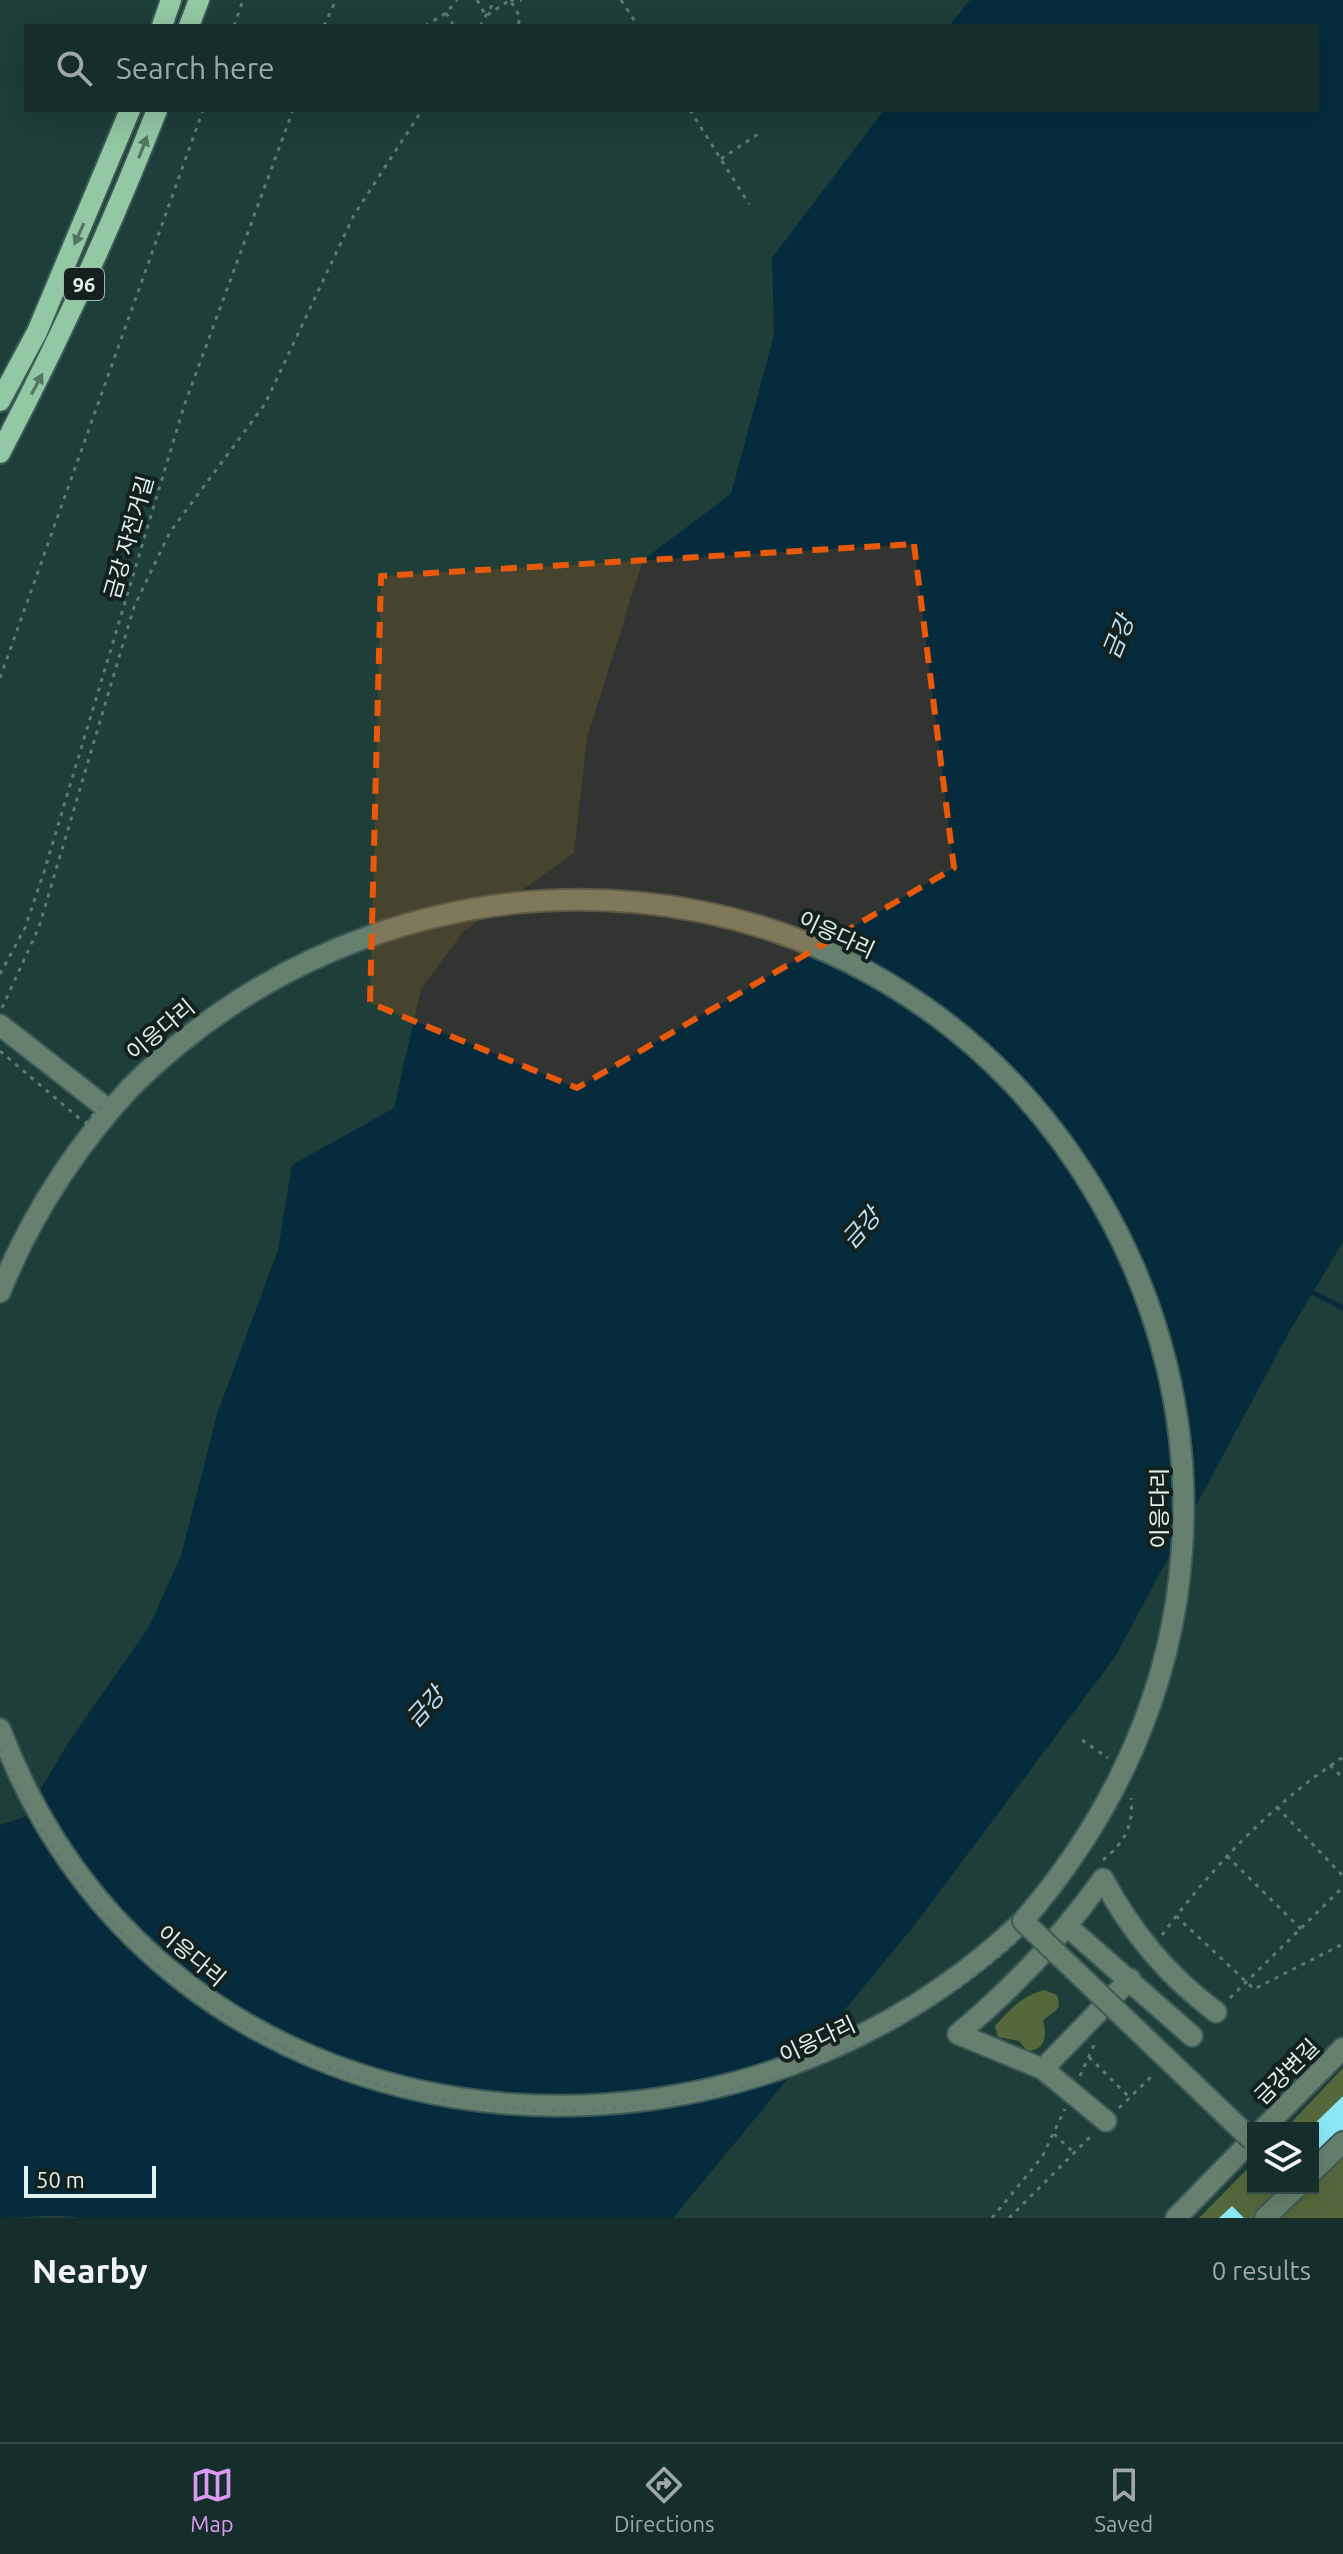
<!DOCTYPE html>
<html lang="en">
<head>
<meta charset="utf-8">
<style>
	body { margin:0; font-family:Ubuntu,"Noto Sans KR",sans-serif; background:#1f3633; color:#f1f3f6 }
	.controls { position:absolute; right:24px; bottom:24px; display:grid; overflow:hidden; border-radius:0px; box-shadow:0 8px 32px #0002 }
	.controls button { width:72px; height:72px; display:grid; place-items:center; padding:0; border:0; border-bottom:2px solid #354a47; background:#162e2b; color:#f1f3f6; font:40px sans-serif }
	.scale { position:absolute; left:24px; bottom:20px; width:132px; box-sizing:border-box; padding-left:8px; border:4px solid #e1f3ef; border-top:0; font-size:22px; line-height:28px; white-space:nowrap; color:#e1f3ef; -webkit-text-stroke:6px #14221f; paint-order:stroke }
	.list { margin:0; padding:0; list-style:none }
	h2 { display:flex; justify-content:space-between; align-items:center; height:104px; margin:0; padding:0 32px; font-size:34px }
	h2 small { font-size:26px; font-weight:400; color:#9ea8a9 }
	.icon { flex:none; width:44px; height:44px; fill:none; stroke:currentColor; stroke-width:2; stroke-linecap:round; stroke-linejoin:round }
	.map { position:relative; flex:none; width:1343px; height:2218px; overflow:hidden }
	.search { position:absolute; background:#162e2b; box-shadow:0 8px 32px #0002; left:24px; right:24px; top:24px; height:88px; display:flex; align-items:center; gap:20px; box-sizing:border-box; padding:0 28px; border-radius:0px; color:#9ea8a9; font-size:30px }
	.sheet { height:224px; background:#162e2b }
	nav { display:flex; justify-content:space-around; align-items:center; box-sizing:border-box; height:112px; border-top:2px solid #354a47; background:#162e2b; font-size:22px; color:#9ea8a9 }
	nav a { display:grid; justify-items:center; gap:4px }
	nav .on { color:#dc99f4 }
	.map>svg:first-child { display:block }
	.green { fill:#55683c }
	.water { fill:#052b3d }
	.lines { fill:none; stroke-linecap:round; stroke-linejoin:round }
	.stream { stroke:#052b3d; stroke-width:5 }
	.building { fill:#8ce7f6 }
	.minor-casing { stroke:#3d5b56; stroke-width:24 }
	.major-casing { stroke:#3d5b56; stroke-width:24 }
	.path { stroke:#5d7974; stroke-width:3; stroke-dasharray:4 6; stroke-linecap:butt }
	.minor { stroke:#66806f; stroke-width:20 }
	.major { stroke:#92c8a4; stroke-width:20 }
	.minor-bridge-casing { stroke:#3d5b56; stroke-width:24; stroke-linecap:butt }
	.path-bridge { stroke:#5d7974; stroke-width:3; stroke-dasharray:4 6; stroke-linecap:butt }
	.minor-bridge { stroke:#66806f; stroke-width:20 }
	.oneway { fill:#537562 }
	.marked { fill:#e8590c; fill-opacity:0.2; stroke:#e8590c; stroke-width:6; stroke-dasharray:16 10; stroke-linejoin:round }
	.labels { text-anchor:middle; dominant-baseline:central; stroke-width:8; stroke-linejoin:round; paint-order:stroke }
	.shield { fill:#14221f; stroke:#a4b4b1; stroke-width:2 }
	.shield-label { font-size:20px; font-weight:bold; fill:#e1f3ef }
	.street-label { font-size:22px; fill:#e1f3ef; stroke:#14221f }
	.water-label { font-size:24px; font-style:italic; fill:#bcdff5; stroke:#14221f }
</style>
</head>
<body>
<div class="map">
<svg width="1343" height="2218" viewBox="0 0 1343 2218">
	<rect width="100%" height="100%" fill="#1e3e39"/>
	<g class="green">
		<path d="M1044,1990L1057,1995C1063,2012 1053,2010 1043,2021C1047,2036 1046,2050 1027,2051L1019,2041L998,2037L995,2026C1010,2009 1022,1996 1044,1990Z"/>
		<path d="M1343,2068V2218H1199L1253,2163V2188H1313V2128H1286Z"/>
	</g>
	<path class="water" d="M970,0H1343V1242L1289,1332L1115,1657L913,1927L673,2218H81C56,2213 27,2218 0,2218V1825L24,1817L70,1740L149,1627L181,1556L217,1414L278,1250L292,1165L394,1108L421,989L463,932L574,853L587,738L643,560L731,494L774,335L772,258L884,110H1317V26H949Z"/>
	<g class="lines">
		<path class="stream" d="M1308,1290L1343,1308"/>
	</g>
	<g class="building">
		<path d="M1343,2096V2136L1324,2155L1313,2144L1310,2128Z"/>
		<path d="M1232,2206L1244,2218H1219Z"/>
	</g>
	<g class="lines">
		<g class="minor-casing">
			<g id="minor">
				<path d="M0,1025L109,1110"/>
				<path d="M0,1292C31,1215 74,1149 130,1088"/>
				<path d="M0,1729C162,2159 713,2218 1023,1921"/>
				<path d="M1067,1926L1192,2036"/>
				<path d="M1043,2069L1130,1979"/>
				<path d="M1106,2121L1043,2069L958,2034C1012,1989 1062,1936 1103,1879C1132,1933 1167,1975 1216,2012"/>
				<path d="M1264,2128L1343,2048"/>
				<path d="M1313,2171L1343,2142"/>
				<path d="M1176,2218L1253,2139"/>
				<path d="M1265,2218L1296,2188"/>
			</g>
		</g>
		<g class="major-casing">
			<g id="major">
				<path d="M162,26L171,0"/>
				<path d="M189,26L199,0"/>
				<path d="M0,401L37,332L130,110"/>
				<path d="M0,453C59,341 111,228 157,110"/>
			</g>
		</g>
		<g class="path">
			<path d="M477,0L486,16L510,0L520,17L518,26"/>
			<path d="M510,0H522"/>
			<path d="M621,0L638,26"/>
			<path d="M446,13L454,26"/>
			<path d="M234,26L243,0"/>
			<path d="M324,26L336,0"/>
			<path d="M425,26L446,13L457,0"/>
			<path d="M480,26L495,0"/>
			<path d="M690,110L749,204"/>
			<path d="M721,159L761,132"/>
			<path d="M0,678L203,110"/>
			<path d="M0,974L25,928L44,872L184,406L293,110"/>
			<path d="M2,1008L39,927L134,607L170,532L265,404L354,215L422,110"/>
			<path d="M0,1051L80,1119"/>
			<path d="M1082,1740L1108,1758"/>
			<path d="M1330,1765L1343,1778"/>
			<path d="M1277,1807L1343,1876"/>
			<path d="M1227,1856L1301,1929"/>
			<path d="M1103,1860C1124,1843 1134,1826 1131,1798"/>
			<path d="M1176,1916L1254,1989L1343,1944"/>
			<path d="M1162,1935C1212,1867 1272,1804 1343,1757"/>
			<path d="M1230,1998L1343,1887"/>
			<path d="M1089,2057L1130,2098"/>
			<path d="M1080,2076L1095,2043"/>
			<path d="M1119,2108L1154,2074"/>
			<path d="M1054,2134L1074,2153"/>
			<path d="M992,2218L1042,2157L1065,2109"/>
			<path d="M1009,2218L1094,2133"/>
		</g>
		<use href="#minor" class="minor"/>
		<use href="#major" class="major"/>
		<g class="minor-bridge-casing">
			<path id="minor-bridge" d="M130,1088C413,806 885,841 1095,1192C1160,1300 1191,1424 1182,1549C1173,1689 1114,1816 1023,1921L1252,2140"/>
		</g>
		<g class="path-bridge">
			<path d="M85,1124L112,1094"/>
			<path d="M0,1748C171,2158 709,2218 1018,1939"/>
		</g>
		<use href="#minor-bridge" class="minor-bridge"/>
	</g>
	<defs><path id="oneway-solid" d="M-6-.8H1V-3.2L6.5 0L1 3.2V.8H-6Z" transform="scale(2)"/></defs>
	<g class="oneway">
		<use href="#oneway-solid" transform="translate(143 147) rotate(-69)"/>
		<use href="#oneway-solid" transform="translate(79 234) rotate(114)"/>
		<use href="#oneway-solid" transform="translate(37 384) rotate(-62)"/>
	</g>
	<path class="marked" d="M914,544L954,868L577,1088L370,1003L381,576Z"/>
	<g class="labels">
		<rect class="shield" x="64" y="268" width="40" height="32" rx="6"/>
		<g class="shield-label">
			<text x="84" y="284">96</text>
		</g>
		<g class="street-label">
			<text transform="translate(128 537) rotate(-74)">금강 자전거길</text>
			<text transform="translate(837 934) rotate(25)">이응다리</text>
			<text transform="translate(160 1029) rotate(-40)">이응다리</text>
			<text transform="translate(1158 1508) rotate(-90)">이응다리</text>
			<text transform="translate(192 1955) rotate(40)">이응다리</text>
			<text transform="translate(817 2039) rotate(-25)">이응다리</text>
			<text transform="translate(1286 2071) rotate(-45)">금강변길</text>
		</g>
		<g class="water-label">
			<text transform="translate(1118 637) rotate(-68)">금강</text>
			<text transform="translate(861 1228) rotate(-48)">금강</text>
			<text transform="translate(425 1707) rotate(-48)">금강</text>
		</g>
	</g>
</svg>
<div class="controls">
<button><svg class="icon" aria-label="layers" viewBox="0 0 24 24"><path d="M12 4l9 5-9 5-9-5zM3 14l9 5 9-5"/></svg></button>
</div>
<div class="scale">50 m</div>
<div class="search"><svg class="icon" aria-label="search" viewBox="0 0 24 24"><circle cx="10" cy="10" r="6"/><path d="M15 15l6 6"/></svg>Search here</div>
</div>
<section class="sheet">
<h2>Nearby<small>0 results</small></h2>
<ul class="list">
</ul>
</section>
<nav>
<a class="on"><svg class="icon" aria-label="map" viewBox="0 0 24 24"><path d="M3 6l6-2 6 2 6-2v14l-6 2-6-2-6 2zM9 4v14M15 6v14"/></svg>Map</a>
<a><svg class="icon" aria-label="directions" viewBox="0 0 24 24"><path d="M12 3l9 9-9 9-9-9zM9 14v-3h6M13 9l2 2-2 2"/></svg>Directions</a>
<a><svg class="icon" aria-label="saved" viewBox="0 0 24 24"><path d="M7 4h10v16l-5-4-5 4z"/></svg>Saved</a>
</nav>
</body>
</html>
